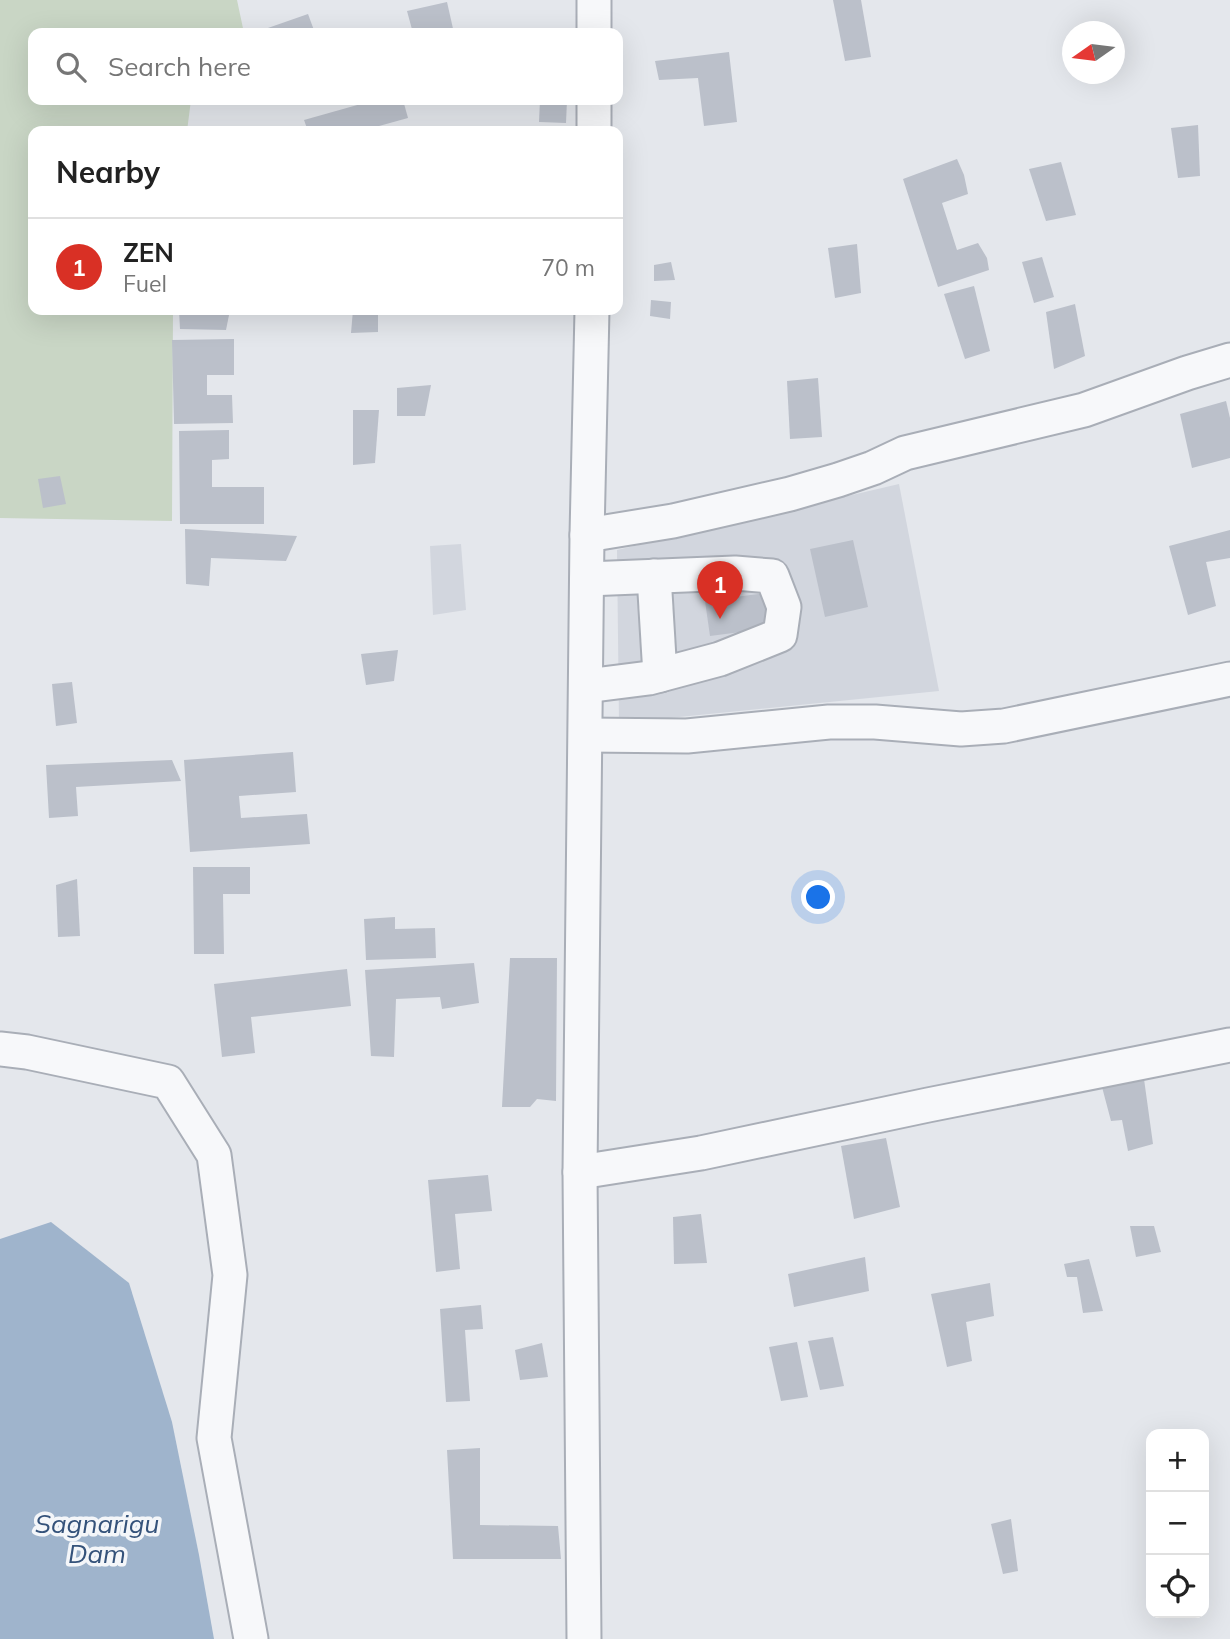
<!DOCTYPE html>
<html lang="en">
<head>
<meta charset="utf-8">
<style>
	body { margin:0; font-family:Mulish,sans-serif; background:#f6f6f6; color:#222 }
	.controls { position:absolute; right:21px; bottom:21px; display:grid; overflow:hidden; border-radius:14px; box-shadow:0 7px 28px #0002 }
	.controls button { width:63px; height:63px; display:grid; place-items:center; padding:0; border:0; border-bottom:2px solid #e0e0e0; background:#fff; color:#222; font:35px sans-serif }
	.compass { position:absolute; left:1062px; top:21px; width:63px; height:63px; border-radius:50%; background:#fff; box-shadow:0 7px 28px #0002; rotate:256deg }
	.you { position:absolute; left:819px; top:898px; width:24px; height:24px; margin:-18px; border:5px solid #fff; border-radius:50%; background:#1a73e8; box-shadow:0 0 0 10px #1a73e833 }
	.badge { display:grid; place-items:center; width:46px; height:46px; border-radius:50%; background:#d93025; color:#fff; font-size:23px; font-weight:700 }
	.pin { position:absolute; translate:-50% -58px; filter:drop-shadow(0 2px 4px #0008) }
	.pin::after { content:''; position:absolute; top:37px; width:24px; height:21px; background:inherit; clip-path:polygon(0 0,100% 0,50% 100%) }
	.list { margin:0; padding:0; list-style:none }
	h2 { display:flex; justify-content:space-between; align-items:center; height:91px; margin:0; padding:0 28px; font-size:30px }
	h2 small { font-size:23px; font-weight:400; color:#767676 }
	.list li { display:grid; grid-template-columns:46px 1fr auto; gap:21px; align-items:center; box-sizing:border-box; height:98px; padding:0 28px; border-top:2px solid #e0e0e0 }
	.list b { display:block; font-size:26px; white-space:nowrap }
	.list p { margin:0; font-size:23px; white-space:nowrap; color:#767676 }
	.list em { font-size:23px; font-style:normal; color:#767676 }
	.icon { flex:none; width:38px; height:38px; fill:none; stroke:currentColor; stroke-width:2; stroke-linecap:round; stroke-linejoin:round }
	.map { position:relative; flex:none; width:1230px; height:1639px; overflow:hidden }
	.search { position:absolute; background:#fff; box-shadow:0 7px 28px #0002; left:28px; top:28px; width:595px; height:77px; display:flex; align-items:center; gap:18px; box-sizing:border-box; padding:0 24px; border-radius:14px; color:#767676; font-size:26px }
	.panel { position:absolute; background:#fff; box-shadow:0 7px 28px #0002; left:28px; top:126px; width:595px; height:189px; border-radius:14px }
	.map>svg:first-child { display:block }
	.built { fill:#d2d6de }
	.green { fill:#c9d6c5 }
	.water { fill:#9fb4cc }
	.building { fill:#bbc0ca }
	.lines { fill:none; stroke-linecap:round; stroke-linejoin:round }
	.minor-casing { stroke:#a9aeb7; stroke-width:37 }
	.minor { stroke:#f7f8fa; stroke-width:33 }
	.labels { text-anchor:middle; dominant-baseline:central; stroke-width:7; stroke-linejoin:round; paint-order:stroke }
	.water-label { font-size:26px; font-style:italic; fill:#34527a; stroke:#f4f6f9 }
</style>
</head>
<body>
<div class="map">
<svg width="1230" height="1639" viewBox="0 0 1230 1639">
	<rect width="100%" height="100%" fill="#e4e7ec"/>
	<g class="built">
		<path d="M899,484L939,691L619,723L617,550Z"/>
		<path d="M461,544L466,610L433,615L430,546Z"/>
	</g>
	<path class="green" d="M0,0H237L244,33H33V100H191L187,131H33V310H173L172,521L0,518Z"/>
	<path class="water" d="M51,1222L129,1283L172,1422L199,1555L214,1639H0V1239Z"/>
	<g class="building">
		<path d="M833,0H861L871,57L845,61Z"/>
		<path d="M447,2L454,33H413L407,11Z"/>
		<path d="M308,14L315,33H266L265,29Z"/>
		<path d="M729,52L737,122L704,126L698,78L659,80L655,61Z"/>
		<path d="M375,100H403L408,118L361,131H308L304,120Z"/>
		<path d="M540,100H567L566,123L539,122Z"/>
		<path d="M1198,125L1200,176L1178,178L1171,128Z"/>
		<path d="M957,159L964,175L968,194L942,203L957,250L978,243L987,258L989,270L938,287L903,179Z"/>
		<path d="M1061,162L1076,215L1046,221L1029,169Z"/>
		<path d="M857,244L861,293L835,298L828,248Z"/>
		<path d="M1042,257L1054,297L1034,303L1022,262Z"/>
		<path d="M671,262L675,280L654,281V265Z"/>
		<path d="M974,286L990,351L965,359L944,294Z"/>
		<path d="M651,300L671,302L670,319L650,316Z"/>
		<path d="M1075,304L1085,356L1054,369L1046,312Z"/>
		<path d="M179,310H230L226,330L180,329Z"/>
		<path d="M353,310H378V332L351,333Z"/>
		<path d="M234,339V375H207V395H232L233,423L174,424L172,340Z"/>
		<path d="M818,378L822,437L790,439L787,381Z"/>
		<path d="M431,385L425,416H397V388Z"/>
		<path d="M1226,401L1230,418V458L1192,468L1180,414Z"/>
		<path d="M353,410H379L375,463L353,465Z"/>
		<path d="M229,430V459L212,460V487H264V524H180L179,431Z"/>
		<path d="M60,476L66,504L43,508L38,479Z"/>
		<path d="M185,529L297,536L286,561L211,558L209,586L186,584Z"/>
		<path d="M1230,530V558L1206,562L1216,606L1188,615L1169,546Z"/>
		<path d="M853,540L868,607L825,617L810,549Z"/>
		<path d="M766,593L771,628L710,636L705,601Z"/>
		<path d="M398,650L394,681L366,685L361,654Z"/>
		<path d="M72,682L77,723L56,726L52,684Z"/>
		<path d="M293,752L296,792L239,796L241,818L307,814L310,844L190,852L184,760Z"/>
		<path d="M172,760L181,781L76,787L78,816L49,818L46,765Z"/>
		<path d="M193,867H250V894H223L224,954H194Z"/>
		<path d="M77,879L80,936L58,937L56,885Z"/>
		<path d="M395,917V929L435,928L436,958L366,960L364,919Z"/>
		<path d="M510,958H557L556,1101L537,1099L530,1107H502Z"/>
		<path d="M474,963L479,1003L442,1009L440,997L396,999L394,1057L371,1056L365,970Z"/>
		<path d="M347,969L351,1006L251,1017L255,1053L222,1057L214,984Z"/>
		<path d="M1144,1079L1153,1144L1128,1151L1122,1120L1111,1121L1102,1087Z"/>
		<path d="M886,1138L900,1207L854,1219L841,1146Z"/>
		<path d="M488,1175L492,1211L455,1214L460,1269L436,1272L428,1180Z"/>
		<path d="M701,1214L707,1263L674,1264L673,1217Z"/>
		<path d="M1130,1226H1154L1161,1252L1136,1257Z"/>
		<path d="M865,1257L869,1291L794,1307L788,1274Z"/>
		<path d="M1089,1259L1103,1311L1083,1313L1077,1277H1067L1064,1264Z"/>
		<path d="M990,1283L994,1316L966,1322L972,1361L947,1367L931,1294Z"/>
		<path d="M481,1305L483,1329L465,1330L470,1401L446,1402L440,1309Z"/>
		<path d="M833,1337L844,1386L820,1390L808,1341Z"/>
		<path d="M797,1342L808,1397L781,1401L769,1347Z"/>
		<path d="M542,1343L548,1377L520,1380L515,1350Z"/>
		<path d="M480,1448V1525L558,1526L561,1559H453L447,1450Z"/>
		<path d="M1011,1519L1018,1571L1003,1574L991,1524Z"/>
	</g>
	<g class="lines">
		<g class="minor-casing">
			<g id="minor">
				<path d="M594,0V33"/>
				<path d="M594,100V131"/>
				<path d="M587,535L673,521L790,494L838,480L873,468L905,453L1084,410L1187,373L1230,360"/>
				<path d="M654,576L660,675"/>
				<path d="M586,686L649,678L720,659L780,635L784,607L772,576L735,573L587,579"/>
				<path d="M586,735L687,736L829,722H875L961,729L1004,726L1230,679"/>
				<path d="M0,1049L27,1052L168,1082L214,1155L230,1275L214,1438L251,1639"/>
				<path d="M580,1172L701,1153L928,1105L1230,1045"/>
				<path d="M584,1639L580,1172L587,535L592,310"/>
			</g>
		</g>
		<use href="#minor" class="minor"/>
	</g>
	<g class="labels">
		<g class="water-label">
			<text x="97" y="1523">Sagnarigu<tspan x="97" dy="30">Dam</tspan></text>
		</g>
	</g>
</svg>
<div class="controls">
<button>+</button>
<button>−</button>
<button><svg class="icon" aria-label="locate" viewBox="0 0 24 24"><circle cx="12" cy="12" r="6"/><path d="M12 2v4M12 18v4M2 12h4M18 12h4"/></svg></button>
</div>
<svg class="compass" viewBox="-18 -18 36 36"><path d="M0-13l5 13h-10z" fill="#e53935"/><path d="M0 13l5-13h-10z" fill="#767676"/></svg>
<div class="you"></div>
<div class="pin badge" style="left:720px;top:619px">1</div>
<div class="search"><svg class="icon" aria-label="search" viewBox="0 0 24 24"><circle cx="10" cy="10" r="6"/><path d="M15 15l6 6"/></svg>Search here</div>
<section class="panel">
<h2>Nearby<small></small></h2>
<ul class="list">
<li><span class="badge">1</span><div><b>ZEN</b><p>Fuel</p></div><em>70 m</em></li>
</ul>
</section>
</div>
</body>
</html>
